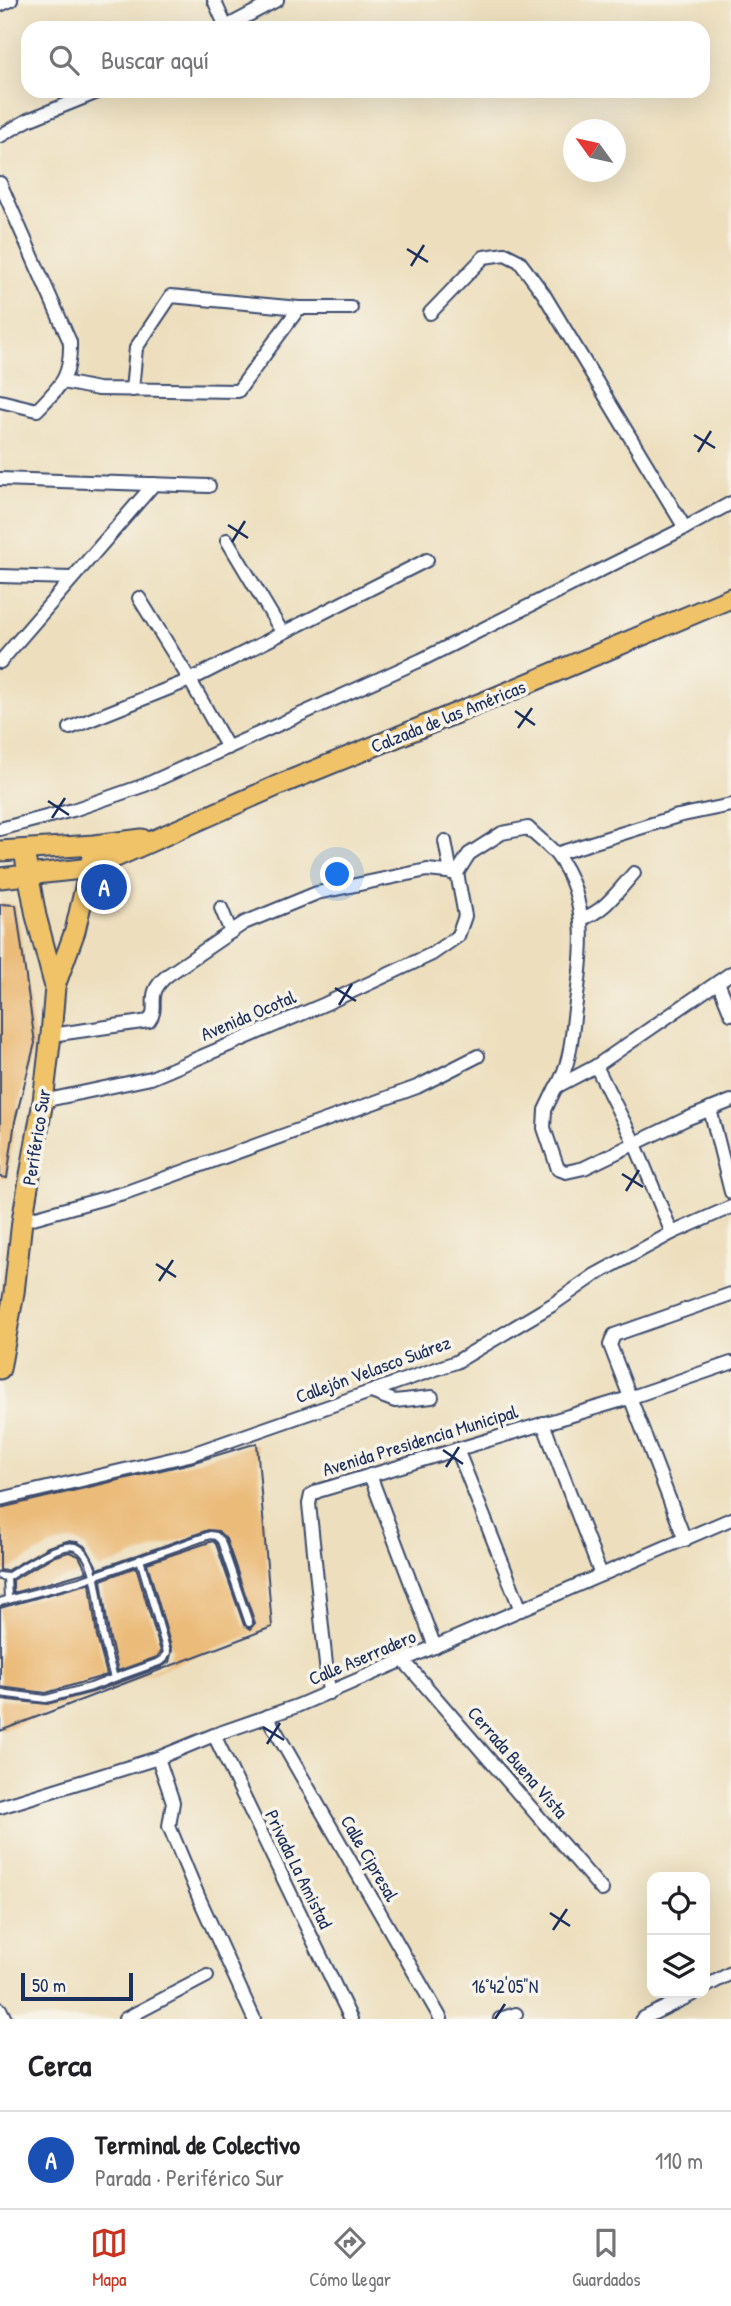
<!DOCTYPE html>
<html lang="es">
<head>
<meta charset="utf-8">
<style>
	body { margin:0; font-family:"Patrick Hand",sans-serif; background:#f2f2f2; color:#202124 }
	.controls { position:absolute; right:21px; bottom:21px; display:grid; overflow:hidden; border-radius:14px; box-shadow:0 7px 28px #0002 }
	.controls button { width:63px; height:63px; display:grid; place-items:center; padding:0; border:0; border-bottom:2px solid #e0e0e0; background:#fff; color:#202124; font:35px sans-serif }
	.compass { position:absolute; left:563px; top:119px; width:63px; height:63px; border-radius:50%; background:#fff; box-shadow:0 7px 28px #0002; rotate:303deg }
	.scale { position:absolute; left:21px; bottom:18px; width:112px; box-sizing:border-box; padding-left:7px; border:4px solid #1b2f5e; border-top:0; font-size:19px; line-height:24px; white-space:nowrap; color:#1b2f5e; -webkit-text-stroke:5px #f7f3e8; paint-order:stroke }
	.you { position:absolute; left:338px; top:875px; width:24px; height:24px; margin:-18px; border:5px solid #fff; border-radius:50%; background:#1a73e8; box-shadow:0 0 0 10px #1a73e833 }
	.badge { display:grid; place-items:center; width:46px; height:46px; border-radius:50%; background:#c8321e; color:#fff; font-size:23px; font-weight:700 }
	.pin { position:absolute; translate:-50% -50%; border:4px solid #fff; box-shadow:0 2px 7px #0006 }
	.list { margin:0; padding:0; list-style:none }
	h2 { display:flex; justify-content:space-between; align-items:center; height:91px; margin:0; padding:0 28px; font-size:30px }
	h2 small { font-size:23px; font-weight:400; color:#757577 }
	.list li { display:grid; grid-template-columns:46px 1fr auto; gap:21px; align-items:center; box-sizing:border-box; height:98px; padding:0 28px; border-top:2px solid #e0e0e0 }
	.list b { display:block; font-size:26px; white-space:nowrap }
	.list p { margin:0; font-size:23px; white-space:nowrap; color:#757577 }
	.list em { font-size:23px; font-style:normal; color:#757577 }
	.icon { flex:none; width:38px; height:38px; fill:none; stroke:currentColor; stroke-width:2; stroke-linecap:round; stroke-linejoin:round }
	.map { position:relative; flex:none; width:731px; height:2019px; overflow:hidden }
	.search { position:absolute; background:#fff; box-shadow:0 7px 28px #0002; left:21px; right:21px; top:21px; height:77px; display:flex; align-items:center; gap:18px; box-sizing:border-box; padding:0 24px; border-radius:21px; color:#757577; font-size:26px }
	.sheet { height:189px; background:#fff }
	nav { display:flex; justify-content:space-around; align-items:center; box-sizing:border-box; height:98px; border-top:2px solid #e0e0e0; background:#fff; font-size:19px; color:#757577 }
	nav a { display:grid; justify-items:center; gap:4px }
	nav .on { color:#c8321e }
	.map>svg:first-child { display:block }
	.building { fill:#ebbb79 }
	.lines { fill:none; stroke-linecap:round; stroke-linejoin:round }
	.service-casing { stroke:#3a496c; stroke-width:10 }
	.minor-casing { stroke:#3a496c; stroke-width:16 }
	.primary-casing { stroke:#3a496c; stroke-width:23 }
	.service { stroke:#fff; stroke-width:6 }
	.minor { stroke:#fff; stroke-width:12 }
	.primary { stroke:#f0c369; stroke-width:19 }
	.ticks { fill:none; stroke:#1b2f5e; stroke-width:2.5 }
	.labels { text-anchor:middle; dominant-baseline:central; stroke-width:7; stroke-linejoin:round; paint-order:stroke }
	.street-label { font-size:19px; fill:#1b2f5e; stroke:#f7f3e8 }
	.ticks-label { font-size:18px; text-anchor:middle; fill:#1b2f5e; stroke:#f7f3e8; stroke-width:7; stroke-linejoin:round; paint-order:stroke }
</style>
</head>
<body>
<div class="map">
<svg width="731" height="2019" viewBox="0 0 731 2019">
	<rect width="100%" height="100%" fill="#f7f3e8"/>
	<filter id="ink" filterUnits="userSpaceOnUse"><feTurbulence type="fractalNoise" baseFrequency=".0143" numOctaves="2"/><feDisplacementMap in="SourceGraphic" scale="14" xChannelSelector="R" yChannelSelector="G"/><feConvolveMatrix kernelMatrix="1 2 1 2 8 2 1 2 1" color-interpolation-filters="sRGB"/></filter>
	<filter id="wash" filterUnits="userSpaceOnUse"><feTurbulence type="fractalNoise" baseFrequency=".00686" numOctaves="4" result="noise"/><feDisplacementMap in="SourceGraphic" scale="28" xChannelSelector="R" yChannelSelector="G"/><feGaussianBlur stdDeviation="1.57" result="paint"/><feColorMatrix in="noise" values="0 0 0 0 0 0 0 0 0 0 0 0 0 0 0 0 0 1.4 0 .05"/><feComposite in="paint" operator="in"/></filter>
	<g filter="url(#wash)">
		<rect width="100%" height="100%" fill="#eddfbe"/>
		<g id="blocks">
			<g class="building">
				<path d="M0,904L16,905L35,1043L15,1121L7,1178L0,1177Z"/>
				<path d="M257,1443L272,1627L0,1731V1699L47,1704L93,1692L161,1667L169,1662L172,1650L147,1563L213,1541L216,1544L244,1625L250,1629L255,1623L226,1539L218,1531L208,1530L98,1569L86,1547L77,1542L67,1541L48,1547L6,1571L0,1570V1508L191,1463Z"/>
				<path d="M69,1552L79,1556L87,1572L13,1593V1580L52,1557Z"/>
				<path d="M136,1567L161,1652L157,1657L118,1671L109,1635L101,1580Z"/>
				<path d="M90,1583L97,1637L107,1675L46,1693L0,1687V1608Z"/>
			</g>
		</g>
	</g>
	<g filter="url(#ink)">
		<use href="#blocks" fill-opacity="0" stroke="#3a496c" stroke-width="2"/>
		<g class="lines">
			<g class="service-casing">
				<g id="service">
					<path d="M0,1576L7,1577C21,1569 59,1542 75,1547C99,1554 99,1615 103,1636C106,1650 110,1664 114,1678L91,1687L46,1699L0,1693"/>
					<path d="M7,1577L8,1600"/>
					<path d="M0,1602L80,1581L210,1535L216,1536L221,1541L249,1623"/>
					<path d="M114,1678L159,1662L164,1659L167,1652L140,1559"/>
				</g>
			</g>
			<g class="minor-casing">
				<g id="minor">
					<path d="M214,0L226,27"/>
					<path d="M0,5L11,0"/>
					<path d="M224,28L277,0"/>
					<path d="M0,136L28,120L100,91"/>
					<path d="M0,183L70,342C71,378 61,385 37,410L0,401"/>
					<path d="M430,313L484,257L505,254L519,261L543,293L685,528"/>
					<path d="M63,382L98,389L238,391L299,308"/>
					<path d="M132,390L136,348L171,296L299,308H351"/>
					<path d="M0,479L209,486"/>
					<path d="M227,540L282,632"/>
					<path d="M0,576L71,578"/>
					<path d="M139,598L190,680L228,748"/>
					<path d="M0,662L154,484"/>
					<path d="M70,728L190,680L427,560"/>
					<path d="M0,829L73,810L145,785L421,660L685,528L731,503"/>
					<path d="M445,841L451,873"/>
					<path d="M556,854L678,816L731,805"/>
					<path d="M457,873L469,854L502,833L528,828C537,837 548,845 556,854C591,899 583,958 575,1009C571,1040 572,1058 557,1087"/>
					<path d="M221,908L231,932"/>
					<path d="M581,919C604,912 619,890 634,873"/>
					<path d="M731,973L596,1066L556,1087L545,1110L544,1128L558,1169L566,1172L584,1168L686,1119L731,1101"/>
					<path d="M718,982L731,1014"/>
					<path d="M51,1035L149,1021C161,1006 143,995 168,975L244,923L317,893L427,870L457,873"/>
					<path d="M596,1066L635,1144L672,1233"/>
					<path d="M43,1101L151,1078L325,1004L432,954L458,936L465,916L457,873"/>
					<path d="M710,1109L731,1192"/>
					<path d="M22,1221L127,1192L417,1087L478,1056"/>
					<path d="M371,1392L395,1401L432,1397"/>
					<path d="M543,1423L601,1575"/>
					<path d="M457,1449L521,1610"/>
					<path d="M370,1475L435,1647"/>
					<path d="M0,1499L189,1455L456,1362L552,1305L595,1275L672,1233L731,1207"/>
					<path d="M685,1540L610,1345L614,1335L731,1294"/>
					<path d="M404,1661L602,1890"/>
					<path d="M329,1693L309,1504L311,1495L318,1491L629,1398L731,1363"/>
					<path d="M267,1716L441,2019"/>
					<path d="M214,1735L351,2019"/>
					<path d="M158,1758L173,1802L169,1826L199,1898L254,2019"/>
					<path d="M0,1807L158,1758L214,1735L297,1706L731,1519"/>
					<path d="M705,1987L731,1973"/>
					<path d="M0,2009L5,2019"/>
					<path d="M125,2019L207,1976"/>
					<path d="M500,2019L516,2014"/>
					<path d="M642,2019L695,1993"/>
				</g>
			</g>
			<g class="primary-casing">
				<g id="primary">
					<path d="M0,851L94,845L142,839"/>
					<path d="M0,878L91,868L281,784L496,697L731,598"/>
					<path d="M55,986L75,931L92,857"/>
					<path d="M0,1369L14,1293L22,1221L43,1101L51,1035L55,987L36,916L24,851"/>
				</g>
			</g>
			<use href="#service" class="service"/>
			<use href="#minor" class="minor"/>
			<use href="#primary" class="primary"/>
		</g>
	</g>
	<path class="ticks" d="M407,249L428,262M411,266L424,245M694,435L715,448M698,452L711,431M228,525L248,538M232,542L245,521M515,711L535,725M518,728L532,708M48,801L69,815M52,818L65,798M335,988L356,1001M339,1005L352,984M622,1174L643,1187M626,1191L639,1170M156,1264L176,1277M159,1281L173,1260M443,1450L463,1464M446,1467L459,1447M263,1727L284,1740M267,1744L280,1723M550,1913L570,1926M553,1930L567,1909M495,2019L505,2004"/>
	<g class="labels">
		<g class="street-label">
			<text transform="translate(448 716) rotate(-22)">Calzada de las Américas</text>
			<text transform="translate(248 1015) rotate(-23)">Avenida Ocotal</text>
			<text transform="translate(36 1137) rotate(-81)">Periférico Sur</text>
			<text transform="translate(373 1369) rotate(-20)">Callejón Velasco Suárez</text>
			<text transform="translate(420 1440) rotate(-17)">Avenida Presidencia Municipal</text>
			<text transform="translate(362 1657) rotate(-23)">Calle Aserradero</text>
			<text transform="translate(518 1762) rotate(49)">Cerrada Buena Vista</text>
			<text transform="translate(370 1858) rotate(60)">Calle Cipresal</text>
			<text transform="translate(299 1869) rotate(64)">Privada La Amistad</text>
		</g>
	</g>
	<g class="ticks-label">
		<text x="505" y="1993">16°42'05"N</text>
	</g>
</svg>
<div class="controls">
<button><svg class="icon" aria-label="locate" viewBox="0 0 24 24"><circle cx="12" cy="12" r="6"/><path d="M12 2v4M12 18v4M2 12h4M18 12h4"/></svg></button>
<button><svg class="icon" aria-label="layers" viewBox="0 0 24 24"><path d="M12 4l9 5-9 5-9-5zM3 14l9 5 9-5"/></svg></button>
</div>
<svg class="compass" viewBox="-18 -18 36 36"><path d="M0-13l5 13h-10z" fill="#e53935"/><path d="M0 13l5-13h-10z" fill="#757577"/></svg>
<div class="scale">50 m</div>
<div class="you"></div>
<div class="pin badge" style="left:104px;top:887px;background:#1a4fb4">A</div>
<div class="search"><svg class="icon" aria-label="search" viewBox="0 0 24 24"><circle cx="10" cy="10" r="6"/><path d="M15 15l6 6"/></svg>Buscar aquí</div>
</div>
<section class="sheet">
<h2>Cerca<small></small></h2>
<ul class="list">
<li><span class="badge" style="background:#1a4fb4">A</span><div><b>Terminal de Colectivo</b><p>Parada · Periférico Sur</p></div><em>110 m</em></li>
</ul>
</section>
<nav>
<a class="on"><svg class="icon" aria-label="map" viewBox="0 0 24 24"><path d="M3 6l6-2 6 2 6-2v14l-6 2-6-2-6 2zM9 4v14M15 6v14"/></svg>Mapa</a>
<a><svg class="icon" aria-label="directions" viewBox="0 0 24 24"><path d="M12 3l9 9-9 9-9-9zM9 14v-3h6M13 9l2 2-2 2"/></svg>Cómo llegar</a>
<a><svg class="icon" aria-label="saved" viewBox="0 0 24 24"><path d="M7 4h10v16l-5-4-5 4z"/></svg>Guardados</a>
</nav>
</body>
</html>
